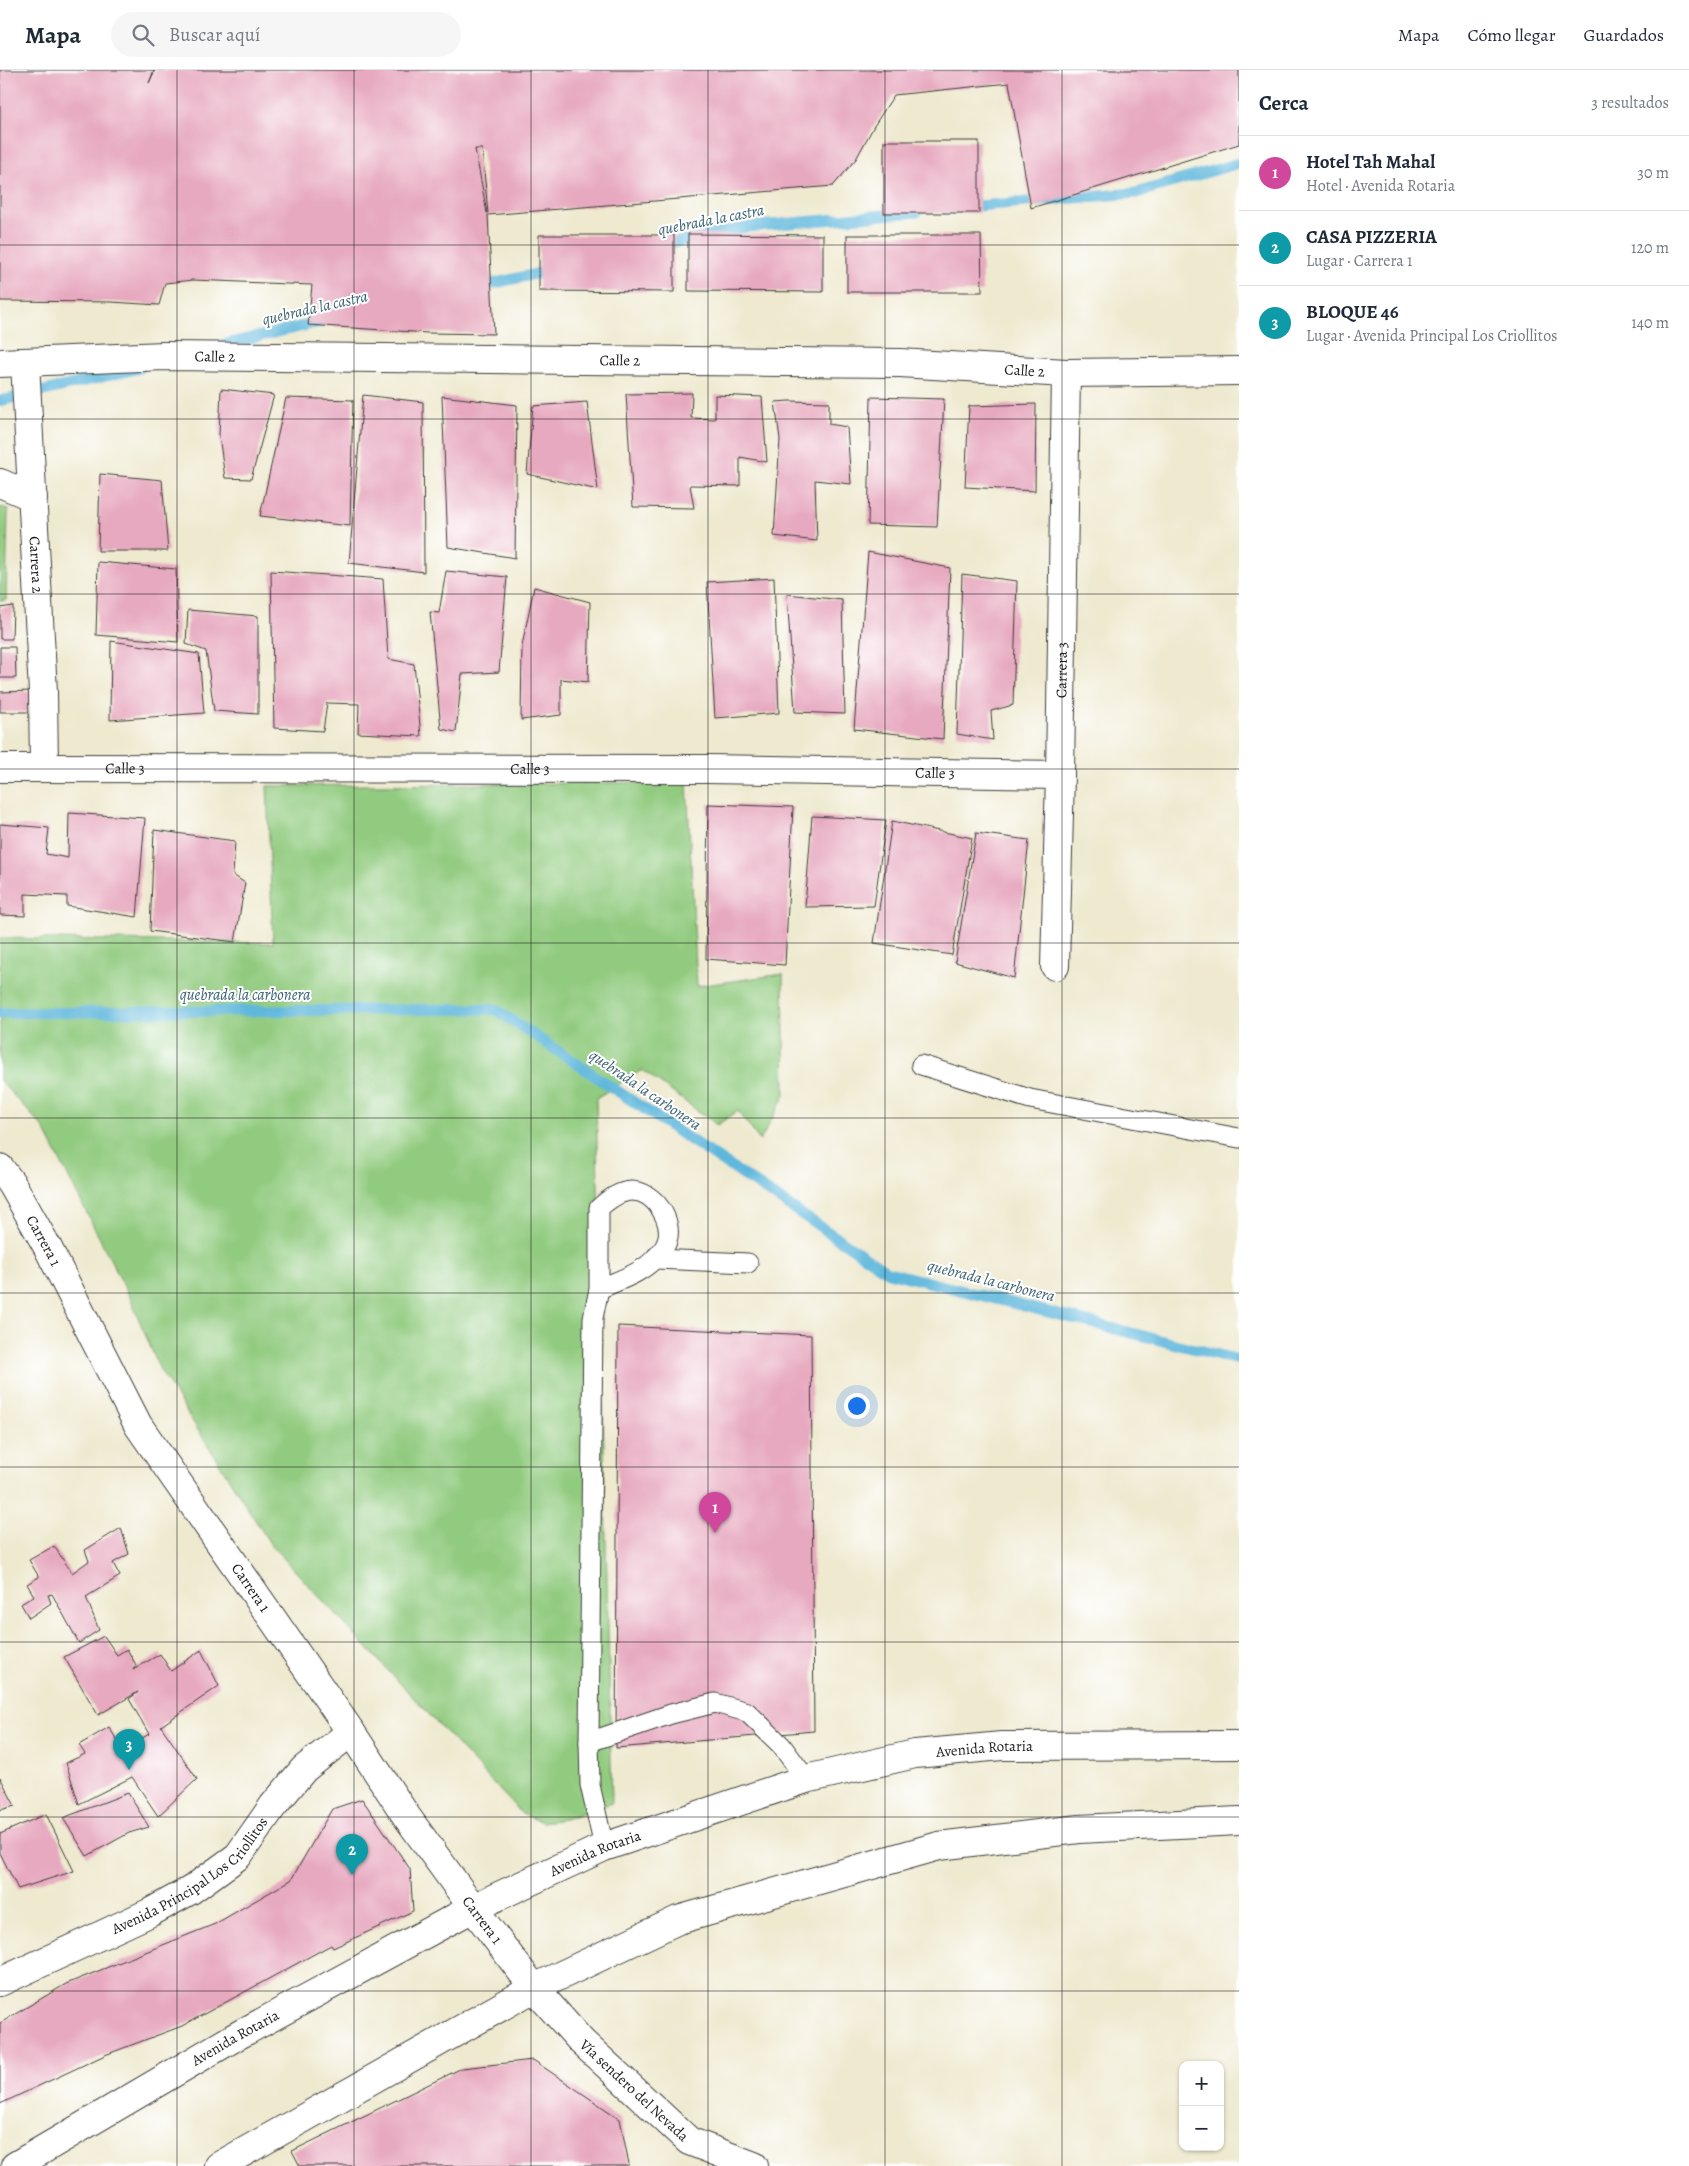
<!DOCTYPE html>
<html lang="es">
<head>
<meta charset="utf-8">
<style>
	body { margin:0; font-family:Alegreya,serif; background:#f6f6f7; color:#1f2937 }
	.controls { position:absolute; right:15px; bottom:15px; display:grid; overflow:hidden; border-radius:10px; box-shadow:0 1px 4px #0004 }
	.controls button { width:45px; height:45px; display:grid; place-items:center; padding:0; border:0; border-bottom:1px solid #e0e1e3; background:#fff; color:#1f2937; font:25px sans-serif }
	.you { position:absolute; left:856px; top:1335px; width:18px; height:18px; margin:-12px; border:4px solid #fff; border-radius:50%; background:#1a73e8; box-shadow:0 0 0 8px #1a73e833 }
	.badge { display:grid; place-items:center; width:32px; height:32px; border-radius:50%; background:#db2777; color:#fff; font-size:16px; font-weight:700 }
	.pin { position:absolute; translate:-50% -41px; filter:drop-shadow(0 1px 2px #0008) }
	.pin::after { content:''; position:absolute; top:26px; width:18px; height:15px; background:inherit; clip-path:polygon(0 0,100% 0,50% 100%) }
	.list { margin:0; padding:0; list-style:none }
	h2 { display:flex; justify-content:space-between; align-items:center; height:65px; margin:0; padding:0 20px; font-size:21px }
	h2 small { font-size:16px; font-weight:400; color:#747a83 }
	.list li { display:grid; grid-template-columns:32px 1fr auto; gap:15px; align-items:center; box-sizing:border-box; height:75px; padding:0 20px; border-top:1px solid #e0e1e3 }
	.list b { display:block; font-size:19px; white-space:nowrap }
	.list p { margin:0; font-size:16px; white-space:nowrap; color:#747a83 }
	.list em { font-size:16px; font-style:normal; color:#747a83 }
	.icon { flex:none; width:28px; height:28px; fill:none; stroke:currentColor; stroke-width:2; stroke-linecap:round; stroke-linejoin:round }
	.map { position:relative; flex:none; width:1239px; height:2096px; overflow:hidden }
	header { display:flex; align-items:center; gap:30px; box-sizing:border-box; height:70px; padding:0 25px; background:#fff; border-bottom:1px solid #e0e1e3 }
	header strong { font-size:24px }
	nav { display:flex; gap:28px; margin-inline-start:auto; font-size:18px }
	.search { width:350px; height:45px; background:#f6f6f7; display:flex; align-items:center; gap:12px; box-sizing:border-box; padding:0 18px; border-radius:28px; color:#747a83; font-size:19px }
	main { display:flex }
	aside { flex:1; background:#fff }
	.map>svg:first-child { display:block }
	.green { fill:#91cb7f; stroke:#56744e }
	.lines { fill:none; stroke-linecap:round; stroke-linejoin:round }
	.stream { stroke:#5fb7dc; stroke-width:11 }
	.building { fill:#e7a9bf; fill-rule:evenodd }
	.service-casing { stroke:#3c3b37; stroke-width:21 }
	.minor-casing { stroke:#3c3b37; stroke-width:30 }
	.secondary-casing { stroke:#3c3b37; stroke-width:30 }
	.service { stroke:#fff; stroke-width:19 }
	.minor { stroke:#fff; stroke-width:28 }
	.secondary { stroke:#fff; stroke-width:28 }
	.grid { fill:none; stroke:#1c1c1c; stroke-width:1; stroke-opacity:0.55 }
	.labels { text-anchor:middle; dominant-baseline:central; stroke-width:4; stroke-linejoin:round; paint-order:stroke }
	.street-label { font-size:15px; fill:#1c1c1c; stroke:#fff }
	.water-label { font-size:16px; font-style:italic; fill:#3a6272; stroke:#fff }
</style>
</head>
<body>
<header>
<strong>Mapa</strong>
<div class="search"><svg class="icon" aria-label="search" viewBox="0 0 24 24"><circle cx="10" cy="10" r="6"/><path d="M15 15l6 6"/></svg>Buscar aquí</div>
<nav><a>Mapa</a><a>Cómo llegar</a><a>Guardados</a></nav>
</header>
<main>
<div class="map">
<svg width="1239" height="2096" viewBox="0 0 1239 2096">
	<rect width="100%" height="100%" fill="#fff"/>
	<filter id="ink" filterUnits="userSpaceOnUse"><feTurbulence type="fractalNoise" baseFrequency=".02" numOctaves="2"/><feDisplacementMap in="SourceGraphic" scale="10" xChannelSelector="R" yChannelSelector="G"/><feConvolveMatrix kernelMatrix="1 2 1 2 8 2 1 2 1" color-interpolation-filters="sRGB"/></filter>
	<filter id="wash" filterUnits="userSpaceOnUse"><feTurbulence type="fractalNoise" baseFrequency=".0096" numOctaves="4" result="noise"/><feDisplacementMap in="SourceGraphic" scale="20" xChannelSelector="R" yChannelSelector="G"/><feGaussianBlur stdDeviation="1.12" result="paint"/><feColorMatrix in="noise" values="0 0 0 0 0 0 0 0 0 0 0 0 0 0 0 0 0 1.4 0 .05"/><feComposite in="paint" operator="in"/></filter>
	<g filter="url(#wash)">
		<rect width="100%" height="100%" fill="#eee9cf"/>
		<g class="green">
			<path d="M0,437L8,439L6,530L0,531Z"/>
			<path d="M687,712L697,916L783,904L785,1025L760,1071L738,1041L717,1055L642,1000L596,1028L612,1733L565,1749L542,1752L522,1744L271,1475L160,1300L130,1228L43,1057L0,1011V868L273,873L267,716Z"/>
		</g>
		<g class="lines">
			<g class="stream">
				<path d="M966,137L1136,123L1239,93"/>
				<path d="M659,176L746,157L917,142"/>
				<path d="M478,217L553,200"/>
				<path d="M217,276L321,252"/>
				<path d="M40,322L140,298"/>
				<path d="M0,331L21,326"/>
				<path d="M0,943L495,939L888,1202L1239,1290"/>
			</g>
		</g>
		<g id="blocks">
			<g class="building">
				<path d="M0,0H154L149,13L155,0H1239V74L1031,138L1009,13L894,25L874,56L856,89L833,116L488,145L494,264L428,263L308,255L312,215L193,210L165,213L159,235L111,232L0,231ZM475,79H482L488,143H487Z"/>
				<rect x="884" y="71" width="95" height="72"/>
				<path d="M688,164L823,165V222L688,221Z"/>
				<path d="M539,165H674V222L539,221Z"/>
				<path d="M847,165H981L982,222H847Z"/>
				<path d="M221,319L274,325L251,409L225,408L219,366Z"/>
				<path d="M692,323L691,348L715,349V325L762,327L767,392L740,387V416L690,415L694,438L633,437L626,324Z"/>
				<path d="M363,325L423,332L424,502L349,493Z"/>
				<path d="M442,326L517,335L515,488L448,477Z"/>
				<path d="M871,327L944,329L937,457L868,455Z"/>
				<path d="M286,328L353,330L350,456L260,446Z"/>
				<path d="M789,331L829,332V354L847,357L851,414L815,410L817,471L774,466L780,369L775,332Z"/>
				<path d="M587,332L598,420L527,404L533,336Z"/>
				<path d="M1036,334L1035,421L965,417L969,336Z"/>
				<path d="M100,404L162,410L168,481H98Z"/>
				<path d="M868,482L950,498L943,669L854,659Z"/>
				<path d="M98,492L176,499L178,572L96,565Z"/>
				<path d="M271,501L383,509L388,589L414,594L421,666L358,663L359,634L327,633L323,661L274,658Z"/>
				<path d="M446,501L507,507L499,602L462,604L456,662L441,659L430,542L439,543Z"/>
				<path d="M962,504L1017,511L1013,635L991,641L993,670L957,664Z"/>
				<path d="M774,508L779,643L715,648L707,512Z"/>
				<path d="M534,517L590,532L588,612L561,609V645L521,650L522,576Z"/>
				<path d="M787,524L842,530L845,644L795,642Z"/>
				<path d="M13,536L12,569H0V538Z"/>
				<path d="M188,540L258,546V644L214,641L206,581L186,574Z"/>
				<path d="M111,571L199,584L204,643L110,650Z"/>
				<path d="M0,577H15L16,608H0Z"/>
				<path d="M33,621L32,642H0V622Z"/>
				<path d="M708,734L793,737L785,895L706,889Z"/>
				<path d="M69,743L145,748L137,847L67,836V826L25,824V846L0,845V754L49,758L46,784L68,788Z"/>
				<path d="M812,746L886,750L874,836L805,837Z"/>
				<path d="M892,751L972,768L952,885L874,873Z"/>
				<path d="M154,760L235,771L233,805L245,813L235,872L150,861Z"/>
				<path d="M976,763L1029,770L1014,908L955,892Z"/>
				<path d="M618,1256L811,1265L814,1661L616,1678Z"/>
				<path d="M121,1458L129,1484L113,1493L120,1506L86,1527L99,1560L79,1573L52,1524L48,1525L51,1533L29,1548L21,1534L34,1526L27,1514L39,1507L29,1490L54,1476L72,1503L89,1491L85,1480Z"/>
				<path d="M104,1566L117,1585L127,1579L136,1595L133,1600L160,1584L171,1601L201,1580L219,1616L161,1656L197,1709L158,1746L132,1707L79,1734L66,1693L85,1684L79,1675L109,1657L123,1680L149,1664L129,1629L138,1622L98,1645L64,1587Z"/>
				<path d="M0,1707L15,1736L0,1740Z"/>
				<path d="M128,1723L149,1757L129,1763L87,1786L63,1748Z"/>
				<path d="M362,1729L410,1799L413,1841L333,1878L331,1875L182,1956L105,1985L0,2034V1953L66,1914L215,1854L291,1810L332,1739Z"/>
				<path d="M46,1744L74,1801L18,1819L0,1783V1764Z"/>
				<path d="M533,1990L620,2049L629,2094L627,2096H300L292,2081L462,1998Z"/>
			</g>
		</g>
	</g>
	<g filter="url(#ink)">
		<use href="#blocks" fill-opacity="0" stroke="#3c3b37" stroke-width="1"/>
		<g class="lines">
			<g class="service-casing">
				<g id="service">
					<path d="M921,995L1030,1029L1239,1068"/>
					<path d="M656,1189L748,1193"/>
					<path d="M599,1219C617,1211 643,1203 656,1187C660,1184 666,1176 667,1171C674,1151 654,1121 632,1121C619,1121 608,1130 599,1138V1219L593,1248L589,1672L590,1715L604,1777"/>
					<path d="M589,1672L671,1644L715,1633L747,1642L781,1675L806,1709"/>
				</g>
			</g>
			<g class="minor-casing">
				<g id="minor">
					<path id="s1" d="M0,293L164,286L900,293L1066,303L1239,301"/>
					<path id="s2" d="M25,293L43,622L44,698"/>
					<path d="M0,413L33,427"/>
					<path id="s3" d="M0,698L707,699L1060,705"/>
					<path id="s4" d="M1055,896L1060,705L1066,303"/>
					<path id="s5" d="M0,1098L12,1114L48,1178L138,1355L351,1662L407,1747L473,1838L534,1918L582,1972L689,2071L754,2096"/>
					<path id="s6" d="M0,1912L151,1842L191,1820L238,1786L273,1736L304,1699L351,1662"/>
				</g>
			</g>
			<g class="secondary-casing">
				<g id="secondary">
					<path id="s7" d="M15,2096L235,1967L473,1838L604,1777L806,1709L915,1684L1002,1676L1239,1675"/>
					<path d="M219,2096L534,1918L678,1850L939,1776L1079,1759L1239,1751"/>
				</g>
			</g>
			<use href="#service" class="service"/>
			<use href="#minor" class="minor"/>
			<use href="#secondary" class="secondary"/>
		</g>
	</g>
	<path class="grid" d="M177,0V2096M354,0V2096M531,0V2096M708,0V2096M885,0V2096M1062,0V2096M0,175H1239M0,349H1239M0,524H1239M0,699H1239M0,873H1239M0,1048H1239M0,1223H1239M0,1397H1239M0,1572H1239M0,1747H1239M0,1921H1239"/>
	<g class="labels">
		<g class="street-label">
			<text stroke="none"><textPath href="#s1" startOffset="215">Calle 2</textPath></text>
			<text stroke="none"><textPath href="#s1" startOffset="620">Calle 2</textPath></text>
			<text stroke="none"><textPath href="#s1" startOffset="1025">Calle 2</textPath></text>
			<text stroke="none"><textPath href="#s2" startOffset="202">Carrera 2</textPath></text>
			<text stroke="none"><textPath href="#s4" startOffset="296">Carrera 3</textPath></text>
			<text stroke="none"><textPath href="#s3" startOffset="125">Calle 3</textPath></text>
			<text stroke="none"><textPath href="#s3" startOffset="530">Calle 3</textPath></text>
			<text stroke="none"><textPath href="#s3" startOffset="935">Calle 3</textPath></text>
			<text stroke="none"><textPath href="#s5" startOffset="85">Carrera 1</textPath></text>
			<text stroke="none"><textPath href="#s5" startOffset="490">Carrera 1</textPath></text>
			<text stroke="none"><textPath href="#s7" startOffset="1065">Avenida Rotaria</textPath></text>
			<text stroke="none"><textPath href="#s7" startOffset="660">Avenida Rotaria</textPath></text>
			<text stroke="none"><textPath href="#s6" startOffset="220">Avenida Principal Los Criollitos</textPath></text>
			<text stroke="none"><textPath href="#s5" startOffset="895">Carrera 1</textPath></text>
			<text stroke="none"><textPath href="#s7" startOffset="255">Avenida Rotaria</textPath></text>
			<text stroke="none"><textPath href="#s5" startOffset="1124">Vía sendero del Nevada</textPath></text>
		</g>
		<g class="water-label">
			<text transform="translate(711 150) rotate(-11)">quebrada la castra</text>
			<text transform="translate(315 238) rotate(-13)">quebrada la castra</text>
			<text x="245" y="925">quebrada la carbonera</text>
			<text transform="translate(645 1020) rotate(34)">quebrada la carbonera</text>
			<text transform="translate(991 1211) rotate(14)">quebrada la carbonera</text>
		</g>
	</g>
</svg>
<div class="controls">
<button>+</button>
<button>−</button>
</div>
<div class="you"></div>
<div class="pin badge" style="left:715px;top:1463px;background:#d1479c">1</div>
<div class="pin badge" style="left:352px;top:1805px;background:#0f9aa8">2</div>
<div class="pin badge" style="left:129px;top:1700px;background:#0f9aa8">3</div>
</div>
<aside>
<h2>Cerca<small>3 resultados</small></h2>
<ul class="list">
<li><span class="badge" style="background:#d1479c">1</span><div><b>Hotel Tah Mahal</b><p>Hotel · Avenida Rotaria</p></div><em>30 m</em></li>
<li><span class="badge" style="background:#0f9aa8">2</span><div><b>CASA PIZZERIA</b><p>Lugar · Carrera 1</p></div><em>120 m</em></li>
<li><span class="badge" style="background:#0f9aa8">3</span><div><b>BLOQUE 46</b><p>Lugar · Avenida Principal Los Criollitos</p></div><em>140 m</em></li>
</ul>
</aside>
</main>
</body>
</html>
